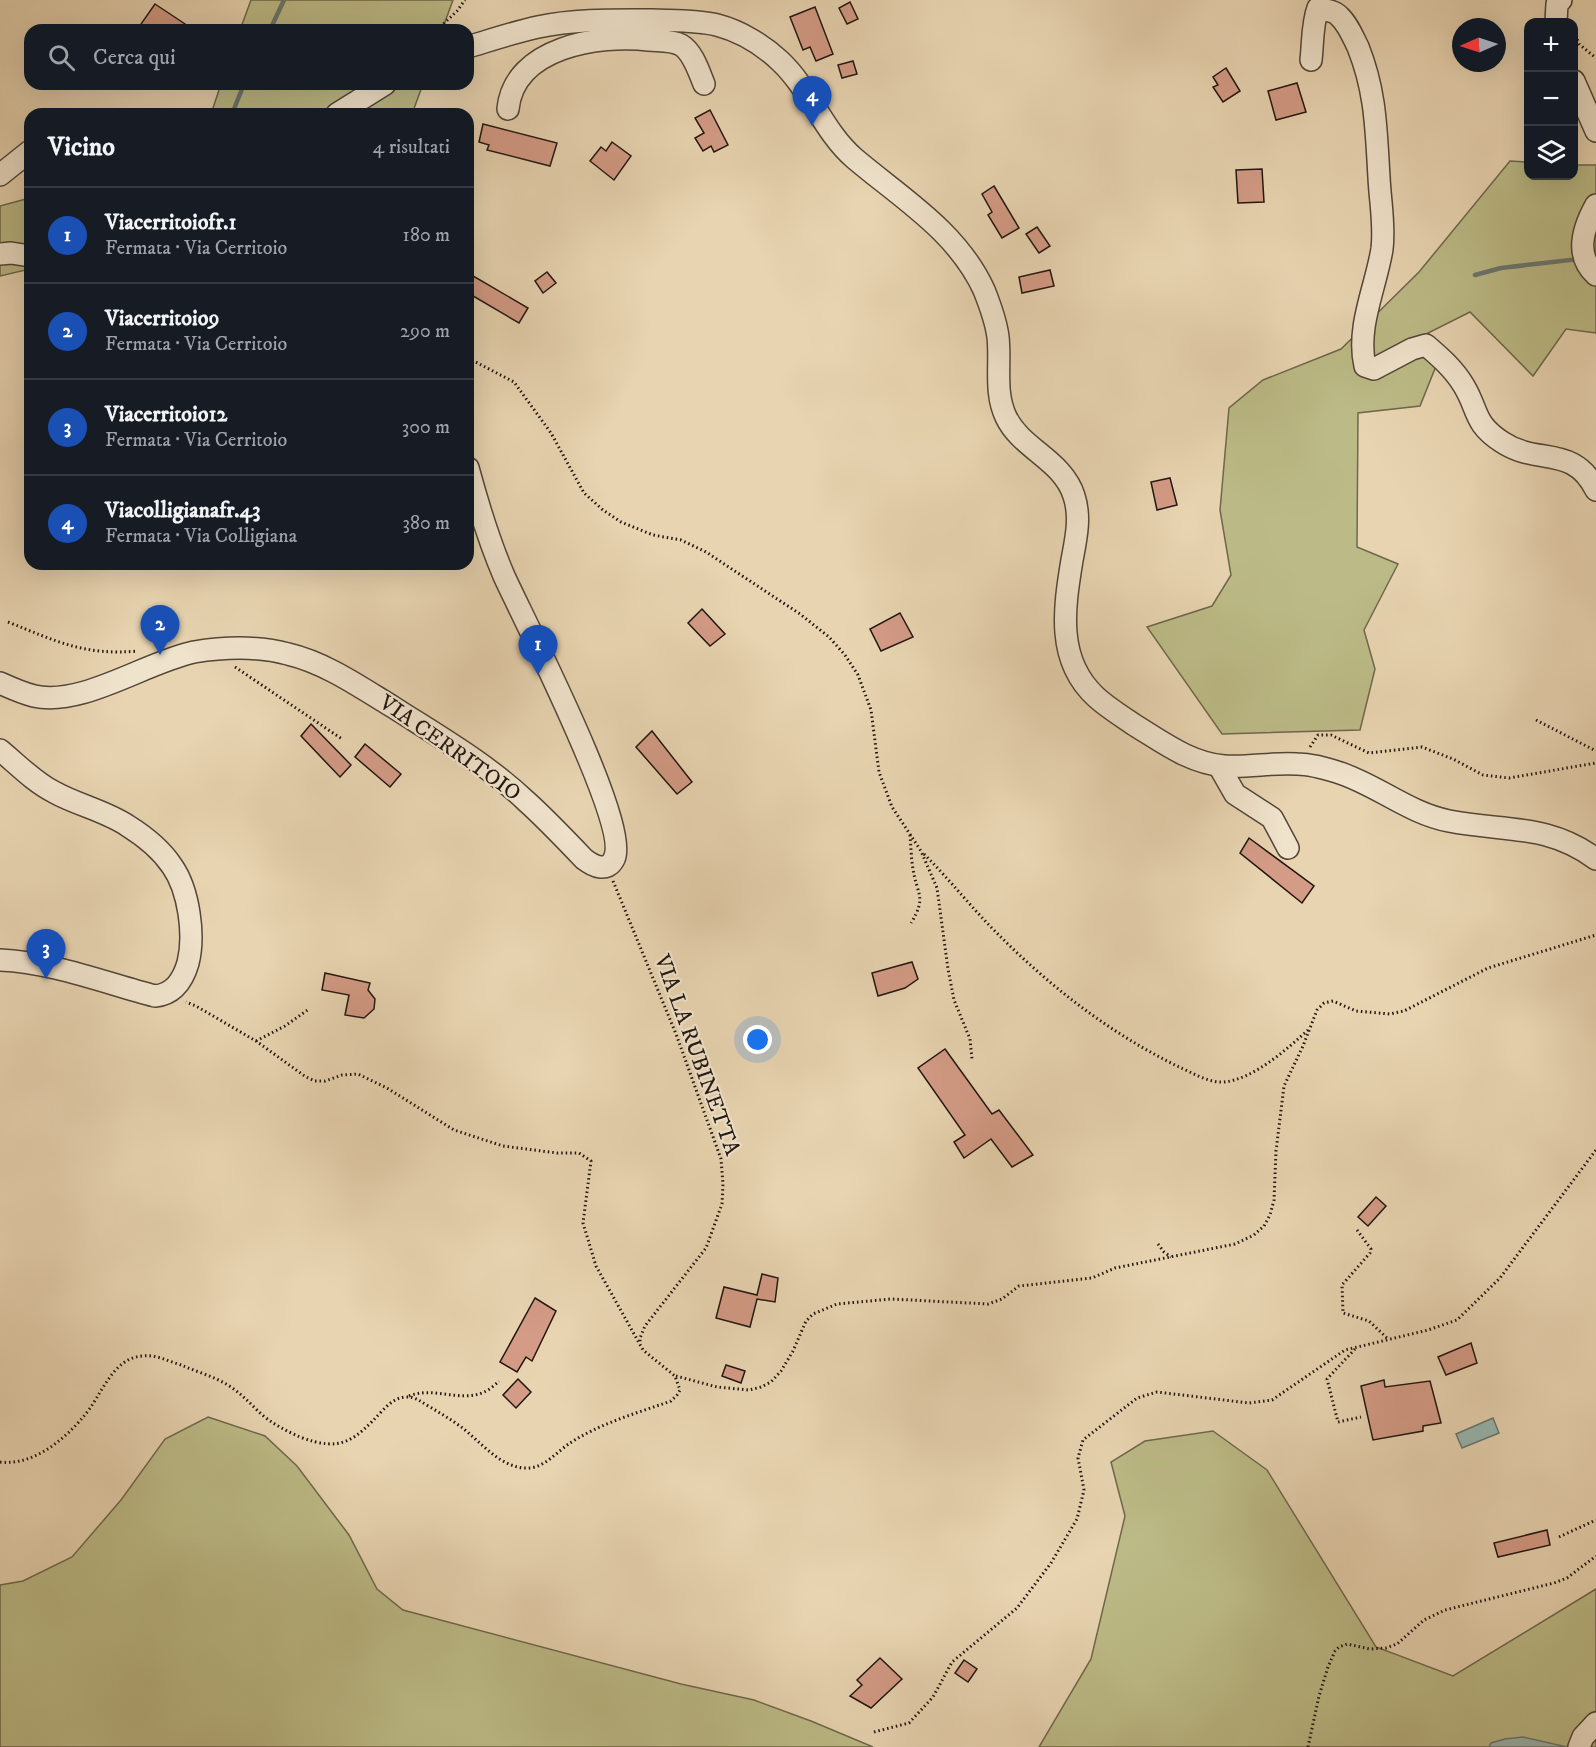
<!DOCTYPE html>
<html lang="it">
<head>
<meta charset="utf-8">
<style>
	body { margin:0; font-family:"IM FELL DW Pica",serif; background:#20242c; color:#f1f3f6 }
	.controls { position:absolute; right:18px; top:18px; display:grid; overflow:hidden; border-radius:12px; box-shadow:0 6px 24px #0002 }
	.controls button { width:54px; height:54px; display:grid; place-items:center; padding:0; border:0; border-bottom:2px solid #363941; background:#171b24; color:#f1f3f6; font:30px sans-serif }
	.compass { position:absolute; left:1452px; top:18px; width:54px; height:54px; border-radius:50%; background:#171b24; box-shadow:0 6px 24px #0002; rotate:267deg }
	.you { position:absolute; left:758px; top:1040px; width:21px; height:21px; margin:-15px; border:4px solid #fff; border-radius:50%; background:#1a73e8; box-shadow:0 0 0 9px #1a73e833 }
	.badge { display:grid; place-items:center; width:39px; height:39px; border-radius:50%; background:#c59692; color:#fff; font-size:20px; font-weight:700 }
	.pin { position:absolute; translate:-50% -50px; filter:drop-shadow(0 2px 3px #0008) }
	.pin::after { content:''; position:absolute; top:32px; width:21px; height:18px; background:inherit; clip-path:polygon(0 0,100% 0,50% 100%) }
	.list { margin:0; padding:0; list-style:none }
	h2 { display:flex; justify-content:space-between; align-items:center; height:78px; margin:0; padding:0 24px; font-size:26px }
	h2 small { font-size:20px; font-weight:400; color:#9ea1a6 }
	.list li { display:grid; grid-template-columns:39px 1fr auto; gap:18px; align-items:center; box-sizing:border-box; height:96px; padding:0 24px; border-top:2px solid #363941 }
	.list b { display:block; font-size:22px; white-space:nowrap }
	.list p { margin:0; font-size:20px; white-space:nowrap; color:#9ea1a6 }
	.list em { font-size:20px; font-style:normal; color:#9ea1a6 }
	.icon { flex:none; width:33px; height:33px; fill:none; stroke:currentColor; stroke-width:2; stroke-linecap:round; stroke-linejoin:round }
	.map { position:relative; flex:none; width:1596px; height:1747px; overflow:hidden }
	.search { position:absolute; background:#171b24; box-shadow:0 6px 24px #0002; left:24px; top:24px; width:450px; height:66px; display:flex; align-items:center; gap:15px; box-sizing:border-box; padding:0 21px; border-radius:18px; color:#9ea1a6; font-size:22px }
	.panel { position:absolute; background:#171b24; box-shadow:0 6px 24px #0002; left:24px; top:108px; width:450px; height:462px; border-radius:18px }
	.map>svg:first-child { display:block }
	.green { fill:#bcbb87; stroke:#6e684c; stroke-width:1.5 }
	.water { fill:#98b7b2; stroke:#687771; stroke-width:1.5 }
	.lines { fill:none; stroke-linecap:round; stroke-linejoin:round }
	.stream { stroke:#687771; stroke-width:4.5 }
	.building { fill:#d49b86; stroke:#211610; stroke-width:1.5 }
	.minor-casing { stroke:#534638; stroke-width:24 }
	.path { stroke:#211610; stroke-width:3; stroke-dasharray:1.5 3; stroke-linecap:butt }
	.minor { stroke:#f0e3cc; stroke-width:21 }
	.labels { text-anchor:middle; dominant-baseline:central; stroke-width:4.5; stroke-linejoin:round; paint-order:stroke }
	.street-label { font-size:22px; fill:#211610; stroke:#f0e3cc }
</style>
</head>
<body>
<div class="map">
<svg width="1596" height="1747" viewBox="0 0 1596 1747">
	<rect width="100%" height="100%" fill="#e8d4b1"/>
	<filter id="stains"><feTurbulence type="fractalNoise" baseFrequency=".00333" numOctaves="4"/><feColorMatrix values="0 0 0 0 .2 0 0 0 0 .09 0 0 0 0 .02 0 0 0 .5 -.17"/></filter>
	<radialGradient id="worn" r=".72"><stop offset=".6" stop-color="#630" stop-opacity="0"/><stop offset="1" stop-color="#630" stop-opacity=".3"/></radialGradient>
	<g class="green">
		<path d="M251,0H453L442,30H240Z"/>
		<path d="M221,84H423L412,114H211Z"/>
		<path d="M1510,161L1528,162V176H1574V165H1596V333L1566,329L1533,376L1470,312L1428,333L1442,351L1420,406L1358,413L1357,547L1398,564L1364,630L1375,669L1360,730L1222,734L1147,627L1212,606L1231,575L1220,510L1229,408L1263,380L1341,349L1419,272Z"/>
		<path d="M26,199L30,269L0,276V206Z"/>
		<path d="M208,1417L265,1436L297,1466L349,1535L377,1589L403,1610L681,1684L754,1700L811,1721L873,1747H0V1585L23,1581L72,1557L121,1500L165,1439Z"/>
		<path d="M1213,1431L1267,1470L1376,1647L1453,1676L1596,1589V1747H1039L1091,1659L1125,1516L1111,1462L1145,1441Z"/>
	</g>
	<g class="water">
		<path d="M1493,1418L1499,1433L1462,1448L1456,1434Z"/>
		<path d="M1523,1737L1567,1747H1489L1491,1743L1505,1739Z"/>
	</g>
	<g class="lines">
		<g class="stream">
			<path d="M270,30L284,0"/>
			<path d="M232,114L244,84"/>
			<path d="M1475,275L1501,268L1579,259"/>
		</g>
	</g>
	<g class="building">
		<path d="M850,2L858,19L847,24L839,8Z"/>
		<path d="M155,4L194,30H150L141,24Z"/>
		<path d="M815,7L833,54L816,61L810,47L803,50L790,17Z"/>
		<path d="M853,61L857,74L842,78L838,65Z"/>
		<path d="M1226,68L1240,91L1223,102L1213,87L1218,85L1213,77Z"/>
		<path d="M1297,83L1306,112L1276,120L1268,91Z"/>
		<path d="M710,110L728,145L714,152L711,146L703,151L695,138L704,133L695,118Z"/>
		<path d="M483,124L557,143L550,166L487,150L489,145L479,142Z"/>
		<path d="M612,142L631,156L614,180L590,161L601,147L606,151Z"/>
		<path d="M1262,169L1264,202L1238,203L1236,170Z"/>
		<path d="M994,186L1019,228L1002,238L988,215L992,212L982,194Z"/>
		<path d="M1037,227L1050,246L1039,253L1026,234Z"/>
		<path d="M1050,270L1054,286L1022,293L1019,277Z"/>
		<path d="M547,272L556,283L543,293L535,281Z"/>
		<path d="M468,273L528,308L519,323L468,293Z"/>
		<path d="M1170,478L1177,505L1157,510L1151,482Z"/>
		<path d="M702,609L725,634L710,646L688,623Z"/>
		<path d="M900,613L913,637L881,651L870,629Z"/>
		<path d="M311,724L351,765L340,777L301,736Z"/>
		<path d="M652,731L692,782L677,794L636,747Z"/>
		<path d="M365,744L401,774L390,787L355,757Z"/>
		<path d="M1249,838L1314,886L1302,903L1240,853Z"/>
		<path d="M912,962L918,979L905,988L878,996L872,973Z"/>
		<path d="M325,973L370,983L368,990L375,999L374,1009L364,1018L345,1015L349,995L322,990Z"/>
		<path d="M945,1049L992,1114L999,1110L1033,1155L1012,1167L991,1139L964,1158L954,1142L965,1135L918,1068Z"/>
		<path d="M1376,1197L1386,1206L1368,1226L1358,1217Z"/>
		<path d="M762,1274L778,1278L775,1302L757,1299L750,1327L716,1318L724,1287L757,1295Z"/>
		<path d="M535,1298L556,1311L532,1361L526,1357L517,1372L500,1362Z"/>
		<path d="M1471,1343L1477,1363L1446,1375L1438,1357Z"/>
		<path d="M726,1365L745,1371L741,1383L722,1376Z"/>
		<path d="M518,1379L531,1392L516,1408L503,1395Z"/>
		<path d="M1384,1380L1385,1387L1430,1381L1441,1423L1423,1426V1431L1373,1440L1361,1386Z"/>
		<path d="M1547,1530L1550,1545L1498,1557L1494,1543Z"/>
		<path d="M880,1658L902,1679L871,1708L850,1696L862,1685L857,1680Z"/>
		<path d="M964,1660L977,1669L968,1682L955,1673Z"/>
	</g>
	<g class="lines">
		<g class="minor-casing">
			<g id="minor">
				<path d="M1556,22L1557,4L1561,0"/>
				<path d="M468,47C491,40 515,32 538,27C575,19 615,20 652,20C674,21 696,20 717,25C740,31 763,45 780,61C810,89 823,131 854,158C901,198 957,231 984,290C990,305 996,321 998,337C1001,364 994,392 1006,417C1021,449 1063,460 1074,496C1081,517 1076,539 1072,560C1064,609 1056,660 1096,697C1108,708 1123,717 1136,726C1164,743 1190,763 1224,766C1248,768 1273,762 1297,764C1311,764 1324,768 1337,772C1376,784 1408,813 1449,821C1504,832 1547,823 1596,859"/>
				<path d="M1311,60C1313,43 1312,24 1318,8C1324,10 1335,11 1339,16C1348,24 1353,37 1358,47C1376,92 1376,129 1379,177C1380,201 1385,225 1382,249C1376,287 1356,327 1365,366L1374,369L1412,349L1426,345C1440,357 1454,369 1464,386C1479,411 1473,423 1502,442C1538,466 1573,444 1596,490"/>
				<path d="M1574,81L1596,131"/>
				<path d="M508,109C514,47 599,34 649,40C659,41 672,40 681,45C693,52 699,72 704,84"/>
				<path d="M337,114L385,84"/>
				<path d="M0,175L30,151"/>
				<path d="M1596,205C1583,228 1574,255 1596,275"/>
				<path d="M0,254L11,253L30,256"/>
				<path d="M0,683C11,688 22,693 34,696C82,707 146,662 194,652C225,647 258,646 288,654C326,663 360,687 393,707C438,736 487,764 526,801C546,819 565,839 584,859C593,866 607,873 614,859C631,826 523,618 504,576C489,541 478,505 468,468"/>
				<path d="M0,750C17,764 34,782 54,792C77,805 106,811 128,826C144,836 162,851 172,866C189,890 195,935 188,963C183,980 174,994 155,996C105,983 52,962 0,960"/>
				<path d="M1219,766L1235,794L1272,818L1288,848"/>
				<path d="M1579,1747L1583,1737L1596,1723"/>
			</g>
		</g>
		<g class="path">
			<path d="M437,30L457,11L465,0"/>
			<path d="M1574,31L1579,44L1596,58"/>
			<path d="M468,358L514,382L551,433L584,493L603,510L621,522L653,535L681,540L706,552L800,614L829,637L845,655L858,675L871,710L879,772L892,807L921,851L937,888L948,969L954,1000L970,1039L972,1059"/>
			<path d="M8,622C56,641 84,656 138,651"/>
			<path d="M235,667L342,739"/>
			<path d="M1536,720L1596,751"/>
			<path d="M1310,747L1318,735H1331L1369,753L1422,747L1453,759L1483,775L1509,778L1596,763"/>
			<path d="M910,835C911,846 911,858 913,869C917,895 927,897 911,923"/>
			<path d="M924,854C947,877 967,902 989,925C1044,982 1106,1031 1177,1066C1191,1072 1208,1083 1224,1082C1254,1079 1287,1049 1308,1030"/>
			<path d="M613,881L676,1034L721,1159L723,1184L722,1204L706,1248L645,1326L640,1338V1342"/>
			<path d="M256,1041L285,1026L309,1009"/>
			<path d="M1357,1230L1371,1249L1370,1253L1342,1285L1343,1313L1369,1321L1388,1339"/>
			<path d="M1158,1244L1164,1252L1171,1257"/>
			<path d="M1355,1349L1327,1379L1338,1422L1361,1417"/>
			<path d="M676,1376L717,1387L749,1390L761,1387L771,1382L781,1371L793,1351L806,1321L813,1314L837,1304L891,1299L988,1304L1002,1299L1019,1286L1092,1278L1115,1268L1235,1244L1254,1235L1264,1226L1270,1215L1274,1200L1276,1151L1284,1086L1303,1046L1317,1010L1324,1003L1333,1001L1356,1011L1390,1014L1404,1011L1488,968L1596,935"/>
			<path d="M409,1396C433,1386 461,1403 484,1392C489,1390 495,1385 499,1381"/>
			<path d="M0,1462C33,1466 64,1440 84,1416C101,1397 112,1358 142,1356C155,1354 168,1361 181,1365C197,1372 216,1377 231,1387C241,1394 249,1402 258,1411C269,1422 286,1431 300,1437C342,1453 355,1440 382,1411C389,1404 395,1398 405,1397C415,1396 421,1402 430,1407C440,1413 450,1419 460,1426C480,1441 501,1469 528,1468C544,1468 558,1451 570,1443C601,1423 637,1413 671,1401L677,1395L680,1390L675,1376L643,1350L596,1266L583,1223L591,1161L579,1153H557L503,1146L454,1130L387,1088L358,1074L342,1075L325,1081H315L306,1077L256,1041L196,1006L186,1002"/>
			<path d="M1559,1537L1596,1520"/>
			<path d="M874,1732L909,1723L933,1697L952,1662L1017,1608L1051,1563L1077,1519L1084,1490L1078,1458L1083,1440L1137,1398L1157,1392L1249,1403L1272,1400L1345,1350L1428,1330L1457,1320L1500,1278L1596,1150"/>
			<path d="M1308,1747L1319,1696L1328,1667L1335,1651L1339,1647L1347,1644L1370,1649L1386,1648L1397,1644L1424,1620L1445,1610L1554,1583L1567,1578L1596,1556"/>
		</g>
		<use href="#minor" class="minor"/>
	</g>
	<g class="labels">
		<g class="street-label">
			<text transform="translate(450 748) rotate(35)">VIA CERRITOIO</text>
			<text transform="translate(697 1055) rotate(70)">VIA LA RUBINETTA</text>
		</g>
	</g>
	<rect width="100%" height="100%" filter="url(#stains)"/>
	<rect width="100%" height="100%" fill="url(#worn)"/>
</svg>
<div class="controls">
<button>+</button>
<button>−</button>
<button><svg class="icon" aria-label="layers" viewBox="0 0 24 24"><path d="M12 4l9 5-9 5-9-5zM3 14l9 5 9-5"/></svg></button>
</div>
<svg class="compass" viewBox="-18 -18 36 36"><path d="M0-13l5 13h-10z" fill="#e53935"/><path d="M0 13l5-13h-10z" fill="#9ea1a6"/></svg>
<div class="you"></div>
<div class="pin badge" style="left:538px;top:675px;background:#1a4fb4">1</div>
<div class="pin badge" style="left:160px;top:655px;background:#1a4fb4">2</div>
<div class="pin badge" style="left:46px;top:979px;background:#1a4fb4">3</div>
<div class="pin badge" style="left:812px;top:126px;background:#1a4fb4">4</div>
<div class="search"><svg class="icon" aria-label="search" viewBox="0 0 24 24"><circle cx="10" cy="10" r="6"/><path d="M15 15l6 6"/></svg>Cerca qui</div>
<section class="panel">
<h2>Vicino<small>4 risultati</small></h2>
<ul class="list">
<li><span class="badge" style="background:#1a4fb4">1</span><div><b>Viacerritoiofr.1</b><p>Fermata · Via Cerritoio</p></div><em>180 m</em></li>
<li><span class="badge" style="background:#1a4fb4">2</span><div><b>Viacerritoio9</b><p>Fermata · Via Cerritoio</p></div><em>290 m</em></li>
<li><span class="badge" style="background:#1a4fb4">3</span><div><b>Viacerritoio12</b><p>Fermata · Via Cerritoio</p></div><em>300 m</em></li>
<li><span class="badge" style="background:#1a4fb4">4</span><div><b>Viacolligianafr.43</b><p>Fermata · Via Colligiana</p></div><em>380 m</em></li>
</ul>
</section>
</div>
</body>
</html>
